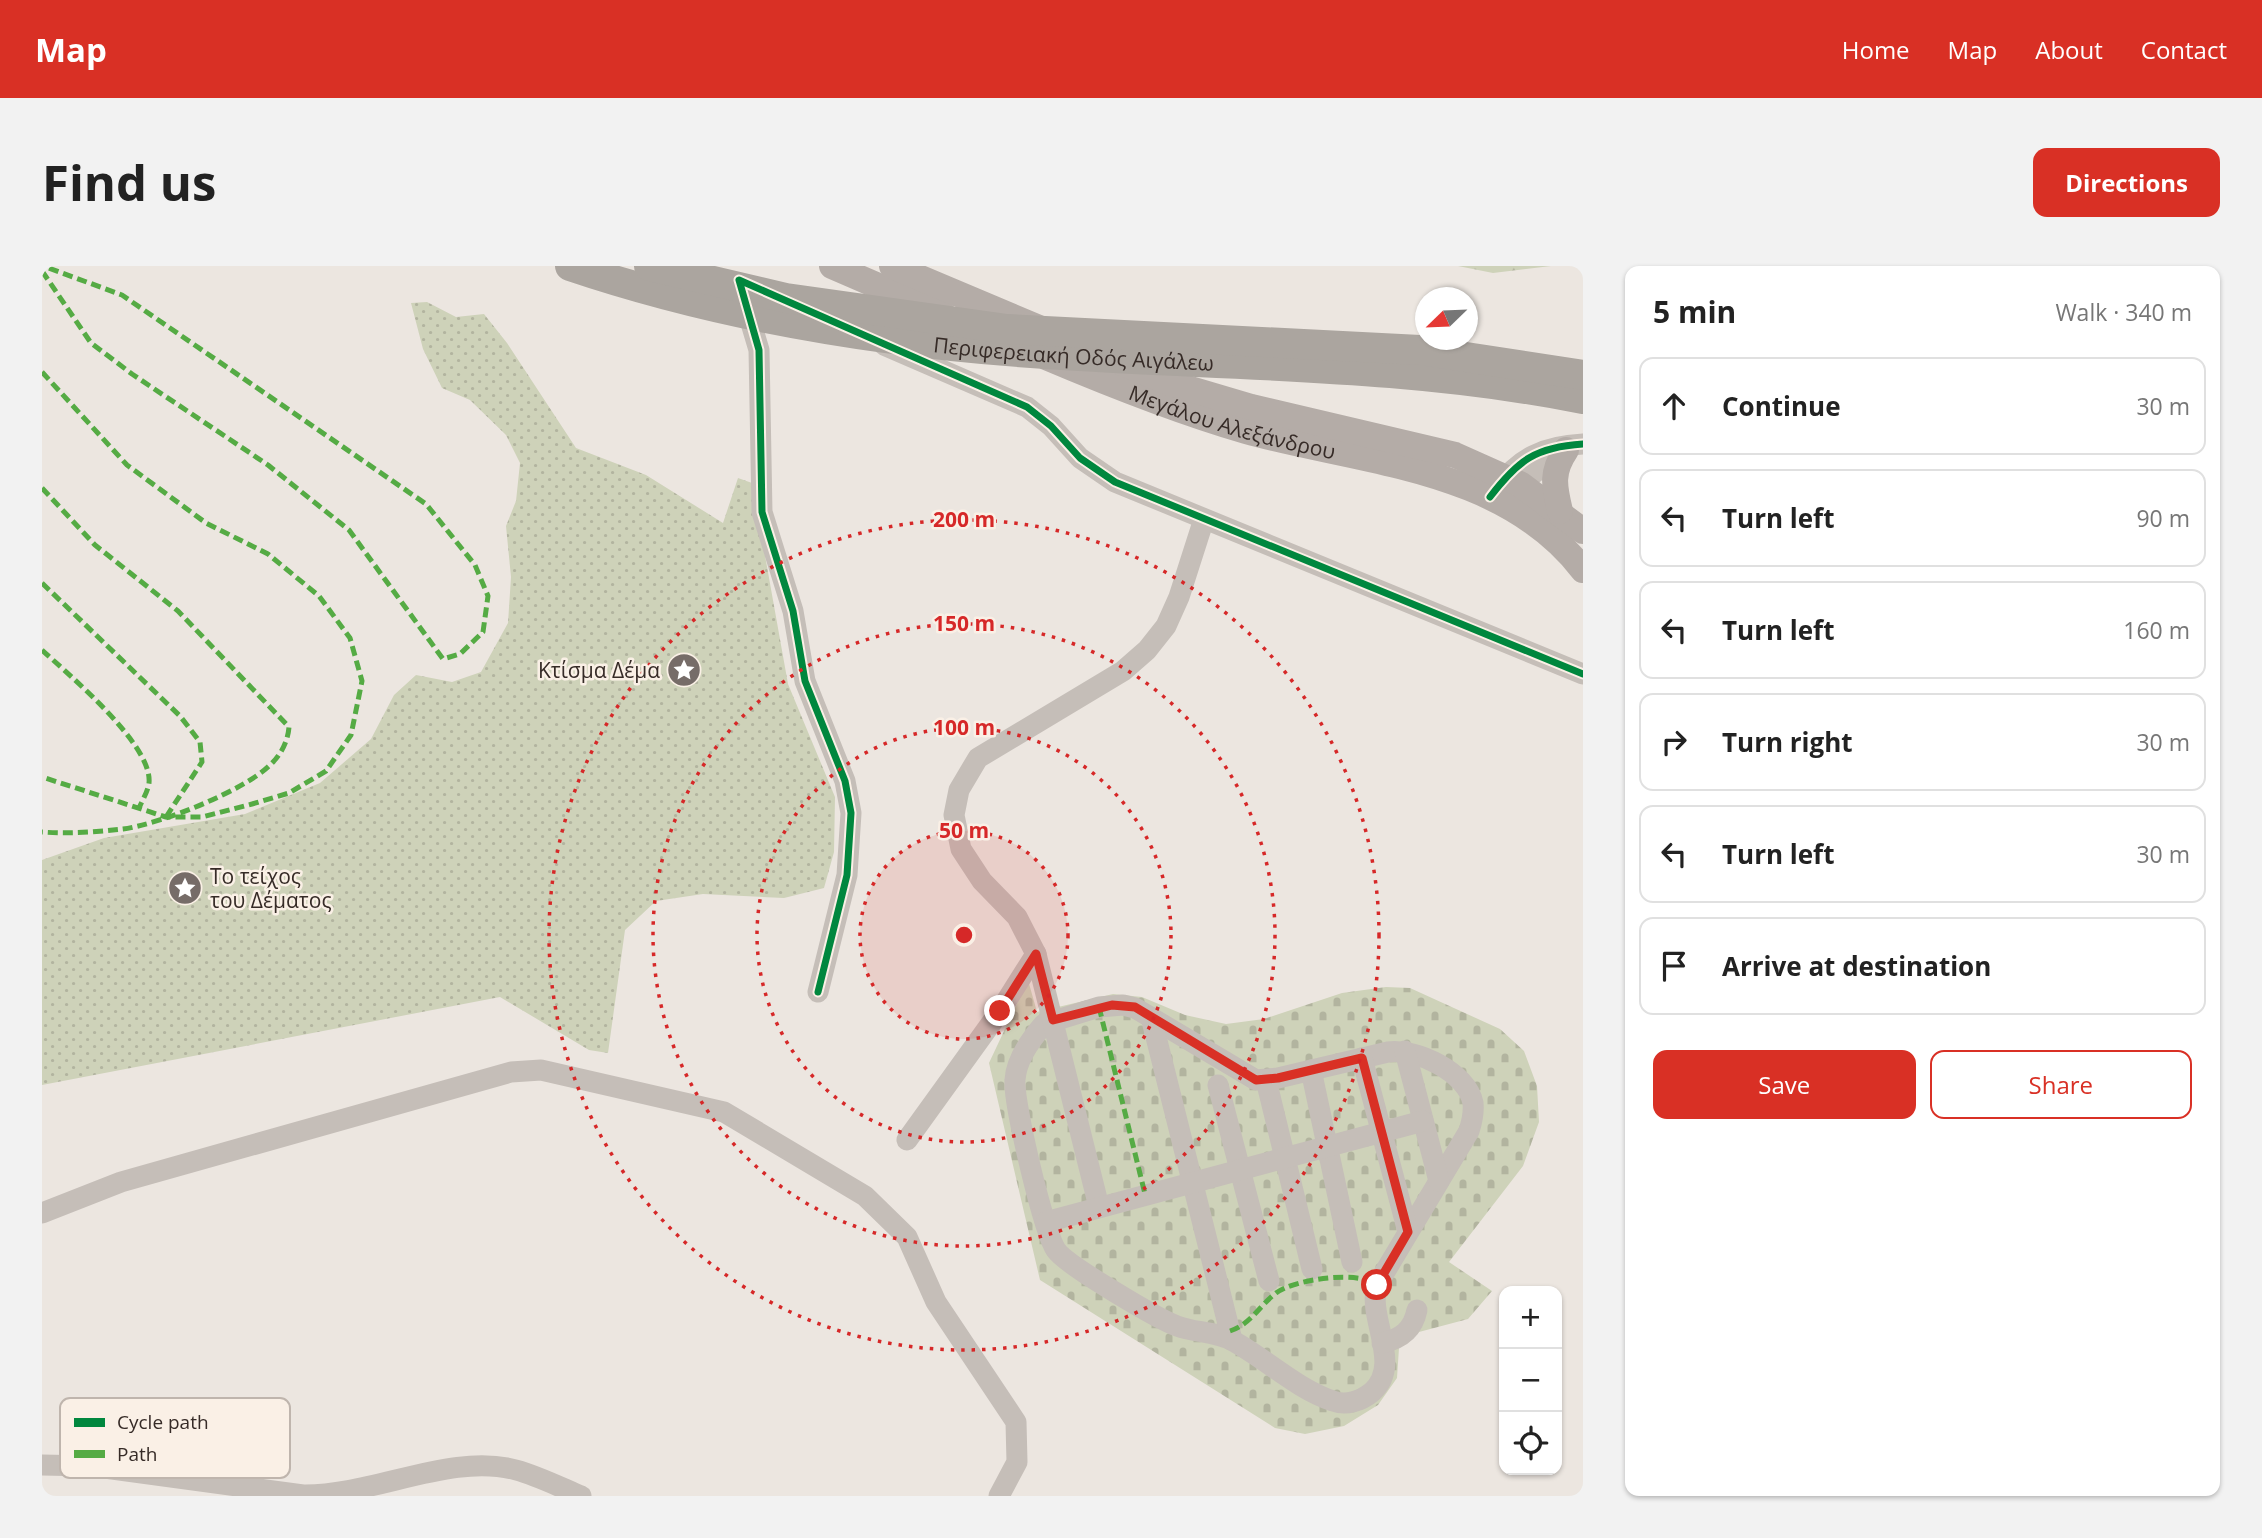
<!DOCTYPE html>
<html lang="en">
<head>
<meta charset="utf-8">
<style>
	body { margin:0; font-family:"Open Sans",sans-serif; background:#f2f2f2; color:#222 }
	.controls { position:absolute; right:21px; bottom:21px; display:grid; overflow:hidden; border-radius:14px; box-shadow:0 2px 5px #0004 }
	.controls button { width:63px; height:63px; display:grid; place-items:center; padding:0; border:0; border-bottom:2px solid #e0e0e0; background:#fff; color:#222; font:35px sans-serif }
	.compass { position:absolute; left:1373px; top:21px; width:63px; height:63px; border-radius:50%; background:#fff; box-shadow:0 2px 5px #0004; rotate:247deg }
	.stop { position:absolute; width:21px; height:21px; margin:-16px; border:5px solid #d93025; border-radius:50%; background:#fff }
	.stop.end { background:#d93025; border-color:#fff; box-shadow:0 2px 7px #0008 }
	.list { margin:0; padding:0; list-style:none }
	h2 { display:flex; justify-content:space-between; align-items:center; height:91px; margin:0; padding:0 28px; font-size:30px }
	h2 small { font-size:23px; font-weight:400; color:#767676 }
	.list li { display:grid; grid-template-columns:46px 1fr auto; gap:21px; align-items:center; box-sizing:border-box; height:98px; margin:0 14px 14px; padding:0 14px; border:2px solid #e0e0e0; border-radius:14px }
	.list b { display:block; font-size:26px; white-space:nowrap }
	.list em { font-size:23px; font-style:normal; color:#767676 }
	.actions { display:flex; gap:14px; padding:21px 28px }
	.actions a { flex:1; padding:16px 0; border:2px solid #d93025; border-radius:14px; text-align:center; font-size:24px; color:#d93025 }
	.actions .main { background:#d93025; color:#fff }
	.icon { flex:none; width:38px; height:38px; fill:none; stroke:currentColor; stroke-width:2; stroke-linecap:round; stroke-linejoin:round }
	.map { position:relative; flex:none; width:1541px; height:1230px; overflow:hidden; border-radius:14px }
	header { display:flex; align-items:center; gap:42px; box-sizing:border-box; height:98px; padding:0 35px; background:#d93025; color:#fff }
	header strong { font-size:33px }
	nav { display:flex; gap:38px; margin-inline-start:auto; font-size:24px }
	.intro { display:flex; align-items:center; justify-content:space-between; box-sizing:border-box; height:168px; padding:0 42px }
	h1 { margin:0; font-size:49px }
	.button { padding:18px 32px; border-radius:14px; background:#d93025; color:#fff; font-size:24px; font-weight:700 }
	main { display:flex; gap:42px; padding:0 42px }
	aside { flex:1; background:#fff; border-radius:14px; box-shadow:0 2px 5px #0004 }
	.map>svg:first-child { display:block }
	.grass { fill:url(#grass-dots) }
	.forest { fill:url(#forest-firs) }
	.cemetery { fill:url(#cemetery-stones) }
	.lines { fill:none; stroke-linecap:round; stroke-linejoin:round }
	.minor { stroke:#c5beb8; stroke-width:21 }
	.major { stroke:#b4aca7; stroke-width:26 }
	.highway { stroke:#aba59f; stroke-width:30 }
	.quiet { stroke:#55ab44; stroke-width:5; stroke-dasharray:10 5; stroke-linecap:butt }
	.cycleway-casing { stroke:#faf0e6; stroke-width:11 }
	.cycleway { stroke:#00873e; stroke-width:7 }
	.route { stroke:#d93025; stroke-width:9 }
	.ring { fill:none; stroke:#d62828; stroke-width:3.5; stroke-dasharray:3.5 7 }
	.labels { text-anchor:middle; dominant-baseline:central; stroke-width:5; stroke-linejoin:round; paint-order:stroke }
	.street-label { font-size:21px; fill:#362b27; stroke:#faf0e6 }
	.poi-label { font-size:21px; fill:#362b27; stroke:#faf0e6; text-anchor:end }
	.key { fill:#faf0e6; stroke:#bfb5ad; stroke-width:2 }
	.key-label { font-size:19px; fill:#362b27 }
	.centre { fill:#d62828; stroke:#faf0e6; stroke-width:3.5 }
	.ring-label { font-size:21px; text-anchor:middle; font-weight:bold; fill:#d62828; stroke:#faf0e6; stroke-width:5; stroke-linejoin:round; paint-order:stroke }
</style>
</head>
<body>
<header>
<strong>Map</strong>
<nav><a>Home</a><a>Map</a><a>About</a><a>Contact</a></nav>
</header>
<div class="intro"><h1>Find us</h1><a class="button">Directions</a></div>
<main>
<div class="map">
<svg width="1541" height="1230" viewBox="0 0 1541 1230">
	<defs>
		<pattern id="grass-dots" width="8" height="8" patternUnits="userSpaceOnUse" patternTransform="scale(1.75)"><rect width="8" height="8" fill="#ced2b9"/><path d="M2 2h.1M6 6h.1" fill="none" stroke="#b2b49f" stroke-width="1.8" stroke-linecap="round"/></pattern>
		<pattern id="forest-firs" width="22" height="20" patternUnits="userSpaceOnUse" patternTransform="scale(1.75)"><rect width="22" height="20" fill="#ced2b9"/><path d="M5 1l3.5 6h-7zM16 11l3.5 6h-7z" fill="#b2b49f"/></pattern>
		<pattern id="cemetery-stones" width="16" height="16" patternUnits="userSpaceOnUse" patternTransform="scale(1.75)"><rect width="16" height="16" fill="#ced2b9"/><path d="M2 7V4a2 2 0 0 1 4 0v3zM10 15v-3a2 2 0 0 1 4 0v3z" fill="#b2b49f"/></pattern>
	</defs>
	<rect width="100%" height="100%" fill="#ece6e0"/>
	<path class="grass" d="M385,36L414,51L442,48L465,77L534,182L604,209L681,257L696,212L710,217L746,418L793,531L792,586L782,622L742,632L661,628L614,635L583,664L566,787L547,784L458,731L0,819V594L62,572L203,548L278,517L329,473L352,429L374,409L410,416L439,406L466,357L469,311L464,260L474,235L478,197L464,169L428,134L400,122L381,83L369,37Z"/>
	<path class="forest" d="M1416,0H1509L1451,7Z"/>
	<path class="cemetery" d="M986,714L995,746L1071,728L1100,731L1143,749L1184,758L1222,753L1300,727L1344,721L1368,722L1458,763L1482,785L1495,820L1497,856L1481,900L1407,996L1450,1025L1426,1053L1377,1066L1357,1082L1355,1112L1336,1139L1302,1160L1263,1168L1233,1162L998,1014L947,797Z"/>
	<g class="lines">
		<g class="minor">
			<path d="M703,37L717,84L720,246L751,345L763,415L803,515L809,547L805,609L776,726"/>
			<path d="M842,79L985,141L1009,160L1038,192L1073,216L1541,408"/>
			<path d="M1454,223C1478,191 1502,180 1541,178"/>
			<path d="M1470,230L1478,218L1521,185"/>
			<path d="M1081,739L1093,742L1214,814L1236,812L1346,786C1374,782 1425,806 1431,837C1432,847 1430,856 1427,865L1335,1019C1325,1053 1361,1098 1330,1126C1319,1135 1304,1140 1291,1135C1255,1123 1224,1093 1191,1075C1173,1065 1153,1067 1135,1060C1116,1053 1024,999 1014,984C1002,967 971,836 973,814C974,794 989,773 1002,758L1057,741Z"/>
			<path d="M1109,751L1190,1074"/>
			<path d="M1363,785L1397,915"/>
			<path d="M1320,792L1366,966"/>
			<path d="M1269,804L1310,996"/>
			<path d="M1224,814L1270,1003"/>
			<path d="M1176,819L1227,1015"/>
			<path d="M865,874L958,745L994,688"/>
			<path d="M1057,941L994,688L975,651L940,615L919,583L912,549L917,524L936,492L1081,405L1105,384L1124,360L1137,331L1162,253"/>
			<path d="M0,947L79,916L469,806L499,804L682,846L823,930L865,971L894,1036L974,1156L975,1196L957,1230"/>
			<path d="M1004,956L1381,855"/>
			<path d="M1340,1077C1359,1073 1371,1064 1375,1044"/>
			<path d="M0,1199L48,1200L261,1229C331,1230 410,1186 474,1204C496,1210 518,1221 539,1230"/>
		</g>
		<g class="major">
			<path d="M790,0L901,48"/>
			<path d="M850,0L997,62"/>
			<path id="s1" d="M1004,91C1070,119 1135,145 1204,165C1320,197 1462,201 1541,304"/>
			<path d="M1078,96L1128,117L1209,141L1413,189L1478,218L1541,265"/>
			<path d="M1518,245C1512,220 1509,206 1524,184"/>
		</g>
		<g class="highway">
			<path id="s2" d="M528,0C691,55 866,81 1037,90C1205,100 1375,100 1541,133"/>
			<path d="M607,0L744,32L965,63L1378,84L1541,109"/>
		</g>
		<g class="quiet">
			<path d="M0,5L49,77L90,108L226,199L307,264L401,393L418,388L441,366L446,330L433,299L384,238L80,29L1,0"/>
			<path d="M0,106L85,199L164,257L226,288L277,330L308,372L320,415L309,469L284,505L247,527L210,538L160,551H124L0,511"/>
			<path d="M0,222L53,279L136,345L247,461C246,475 239,489 228,499C202,525 118,558 81,563C55,566 26,568 0,566"/>
			<path d="M0,317L138,450L158,476L160,496L124,551"/>
			<path d="M0,384C27,409 111,479 107,517C106,525 100,535 97,542"/>
			<path d="M1057,741L1103,928"/>
			<path d="M1188,1065C1209,1058 1217,1040 1234,1027C1253,1013 1317,1004 1335,1019"/>
		</g>
		<g class="cycleway-casing">
			<g id="cycleway">
				<path d="M1448,231C1476,194 1494,181 1541,178"/>
				<path d="M776,726L805,609L809,547L803,515L763,415L751,345L720,246L717,84L697,14L985,141L1009,160L1038,192L1073,216L1541,408"/>
			</g>
		</g>
		<use href="#cycleway" class="cycleway"/>
	</g>
	<g class="lines">
		<path class="route" d="M958,745L994,688L1011,754L1070,739L1093,741L1214,814L1236,812L1320,792L1366,966L1335,1019"/>
	</g>
	<circle cx="922" cy="669" r="104" fill="#d62828" fill-opacity=".12"/>
	<g class="ring">
		<circle cx="922" cy="669" r="104"/>
		<circle cx="922" cy="669" r="207"/>
		<circle cx="922" cy="669" r="311"/>
		<circle cx="922" cy="669" r="415"/>
	</g>
	<defs>
		<g id="sight-disc" transform="scale(1.75)"><circle r="9.5" fill="#766c68" stroke="#faf0e6"/><path d="M0-6L1.8-2.2L6-1.7L2.9 1.2L3.7 5.4L0 3.3L-3.7 5.4L-2.9 1.2L-6-1.7L-1.8-2.2Z" fill="#fff"/></g>
	</defs>
	<g fill-rule="evenodd">
		<use href="#sight-disc" x="642" y="404"/>
		<use href="#sight-disc" x="143" y="622"/>
	</g>
	<g class="labels">
		<g class="street-label">
			<text stroke="none"><textPath href="#s2" startOffset="513">Περιφερειακή Οδός Αιγάλεω</textPath></text>
			<text stroke="none"><textPath href="#s1" startOffset="198">Μεγάλου Αλεξάνδρου</textPath></text>
		</g>
		<g class="poi-label">
			<text x="618" y="404">Κτίσμα Δέμα</text>
			<text x="168" y="610" text-anchor="start">Το τείχος<tspan x="168" dy="24">του Δέματος</tspan></text>
		</g>
	</g>
	<rect x="18" y="1132" width="230" height="80" rx="10" class="key"/>
	<rect x="32" y="1152" width="31" height="9" fill="#00873e"/>
	<rect x="32" y="1184" width="31" height="8" fill="#55ab44"/>
	<g class="key-label">
		<text x="75" y="1163">Cycle path</text>
		<text x="75" y="1195">Path</text>
	</g>
	<circle cx="922" cy="669" r="10" class="centre"/>
	<g class="ring-label">
		<text x="922" y="261">200 m</text>
		<text x="922" y="365">150 m</text>
		<text x="922" y="469">100 m</text>
		<text x="922" y="572">50 m</text>
	</g>
</svg>
<div class="controls">
<button>+</button>
<button>−</button>
<button><svg class="icon" aria-label="locate" viewBox="0 0 24 24"><circle cx="12" cy="12" r="6"/><path d="M12 2v4M12 18v4M2 12h4M18 12h4"/></svg></button>
</div>
<svg class="compass" viewBox="-18 -18 36 36"><path d="M0-13l5 13h-10z" fill="#e53935"/><path d="M0 13l5-13h-10z" fill="#767676"/></svg>
<div class="stop" style="left:1335px;top:1019px"></div>
<div class="stop end" style="left:958px;top:745px"></div>
</div>
<aside>
<h2>5 min<small>Walk · 340 m</small></h2>
<ul class="list">
<li><svg class="icon" aria-label="ahead" viewBox="0 0 24 24"><path d="M12 20V5M6 11l6-6 6 6"/></svg><div><b>Continue</b></div><em>30 m</em></li>
<li><svg class="icon" aria-label="left" viewBox="0 0 24 24"><path d="M17 20v-9H6M10 6l-5 5 5 5"/></svg><div><b>Turn left</b></div><em>90 m</em></li>
<li><svg class="icon" aria-label="left" viewBox="0 0 24 24"><path d="M17 20v-9H6M10 6l-5 5 5 5"/></svg><div><b>Turn left</b></div><em>160 m</em></li>
<li><svg class="icon" aria-label="right" viewBox="0 0 24 24"><path d="M7 20v-9h11M14 6l5 5-5 5"/></svg><div><b>Turn right</b></div><em>30 m</em></li>
<li><svg class="icon" aria-label="left" viewBox="0 0 24 24"><path d="M17 20v-9H6M10 6l-5 5 5 5"/></svg><div><b>Turn left</b></div><em>30 m</em></li>
<li><svg class="icon" aria-label="arrive" viewBox="0 0 24 24"><path d="M6 21V4h12l-3 4 3 4H6"/></svg><div><b>Arrive at destination</b></div></li>
</ul>
<div class="actions"><a class="main">Save</a><a>Share</a></div>
</aside>
</main>
</body>
</html>
